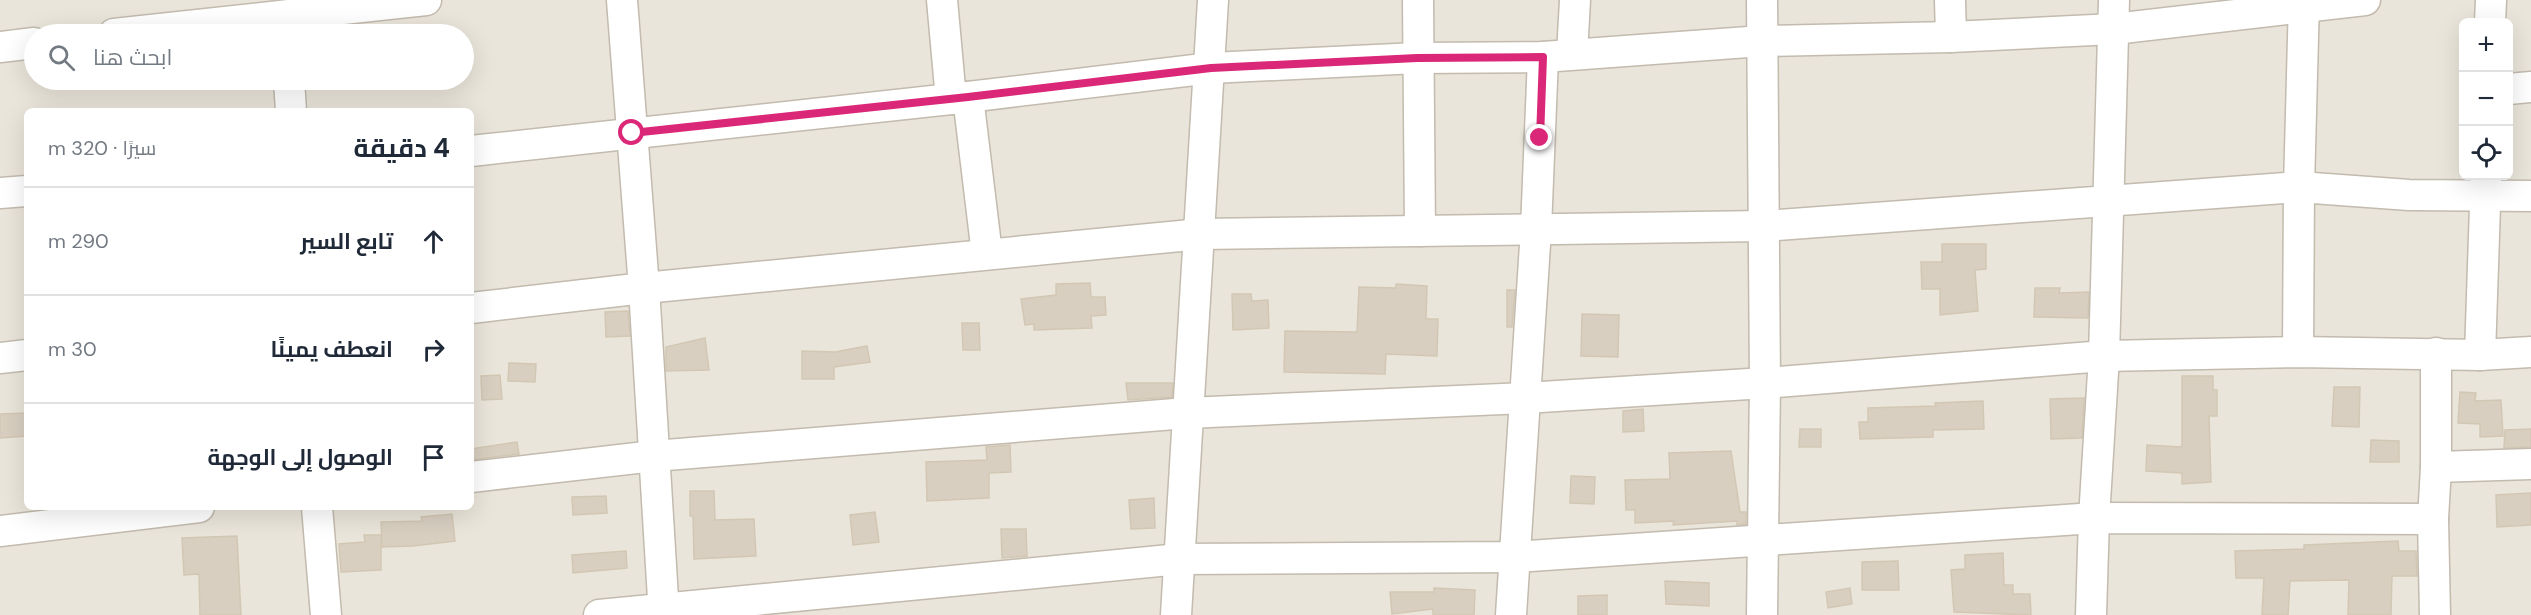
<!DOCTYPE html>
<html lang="ar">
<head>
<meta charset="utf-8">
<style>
	body { margin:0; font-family:"DM Sans",Cairo,sans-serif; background:#f6f6f7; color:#1f2937; direction:rtl }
	.controls { position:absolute; right:18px; top:18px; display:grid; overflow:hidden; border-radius:9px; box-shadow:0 6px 24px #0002 }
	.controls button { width:54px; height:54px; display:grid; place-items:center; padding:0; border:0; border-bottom:2px solid #e0e1e3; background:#fff; color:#1f2937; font:30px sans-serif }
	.stop { position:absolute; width:18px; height:18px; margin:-14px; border:4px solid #db2777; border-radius:50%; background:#fff }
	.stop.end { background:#db2777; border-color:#fff; box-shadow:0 2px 6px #0008 }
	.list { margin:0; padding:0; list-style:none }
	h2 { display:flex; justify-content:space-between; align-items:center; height:78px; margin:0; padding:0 24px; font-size:26px }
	h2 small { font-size:20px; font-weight:400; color:#747a83 }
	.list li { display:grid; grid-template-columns:39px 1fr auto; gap:18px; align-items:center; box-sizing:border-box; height:108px; padding:0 24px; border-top:2px solid #e0e1e3 }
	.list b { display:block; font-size:22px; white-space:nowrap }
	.list em { font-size:20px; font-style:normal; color:#747a83 }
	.icon { flex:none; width:33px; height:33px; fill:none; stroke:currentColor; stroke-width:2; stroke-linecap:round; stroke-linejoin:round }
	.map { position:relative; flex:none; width:2531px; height:615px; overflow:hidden; direction:ltr }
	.search { position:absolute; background:#fff; box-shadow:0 6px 24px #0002; left:24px; top:24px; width:450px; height:66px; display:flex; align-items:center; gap:15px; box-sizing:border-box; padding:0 21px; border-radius:33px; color:#747a83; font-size:22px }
	.panel { position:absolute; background:#fff; box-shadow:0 6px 24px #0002; left:24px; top:108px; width:450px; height:402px; border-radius:9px; direction:rtl }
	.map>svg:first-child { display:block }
	.residential { fill:#eae5da; fill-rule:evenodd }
	.building { fill:#d8cfc1; stroke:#d3c7b4; stroke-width:1.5 }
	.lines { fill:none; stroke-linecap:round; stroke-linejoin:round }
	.minor-casing { stroke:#c2bbae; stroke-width:33 }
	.minor { stroke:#fff; stroke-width:30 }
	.route { stroke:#db2777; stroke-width:8 }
</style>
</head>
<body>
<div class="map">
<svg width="2531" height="615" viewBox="0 0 2531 615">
	<rect width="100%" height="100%" fill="#f6f3ec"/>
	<path class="residential" d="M0,0H2531V615H0ZM2464,22H2508V176H2464ZM34,34H464V80H34ZM27,111H471V507H27Z"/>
	<g class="building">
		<path d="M1942,244H1986V269L1975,270L1978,311L1940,315V289H1922L1921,262H1942Z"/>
		<path d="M1090,283L1091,297H1105L1106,315L1091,316L1092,328L1034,330V324L1025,325L1021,299L1056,295V284Z"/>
		<path d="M1396,284L1427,286L1426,319H1438L1437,356L1386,354L1385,374L1284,372L1285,331L1357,332L1359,287L1396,288Z"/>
		<path d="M2035,288H2060L2059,293L2089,292L2088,318L2034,317Z"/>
		<path d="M1507,290H1515L1512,327H1507Z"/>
		<path d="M1232,294H1251L1252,301L1268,300L1269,328L1233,330Z"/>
		<path d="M628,311L630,336L606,337L605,312Z"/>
		<path d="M1582,314L1619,315L1618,357L1581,356Z"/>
		<path d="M962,323H979L980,350H963Z"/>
		<path d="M705,338L709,370L666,371V347Z"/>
		<path d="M867,346L870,362L834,367V379H802V351L835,352Z"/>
		<path d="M509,363L536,364L535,382L508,381Z"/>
		<path d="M500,375L502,399L482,400L481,376Z"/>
		<path d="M2182,376H2213V390H2217V416H2209L2211,482L2182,484V473L2146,471L2147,445L2181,447L2182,445Z"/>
		<path d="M1126,383H1173L1172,397L1128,400Z"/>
		<path d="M2334,387H2360L2359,427L2332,426Z"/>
		<path d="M2460,392L2476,393L2475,401L2501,400L2503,436L2480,437V424L2458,423Z"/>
		<path d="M2084,398L2082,438L2051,439L2050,399Z"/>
		<path d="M1983,401L1984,429L1933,430V437L1860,439L1859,422H1868V408L1936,406L1935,403Z"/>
		<path d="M1643,409L1644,431L1623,432V411Z"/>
		<path d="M26,413L27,436L0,438V414Z"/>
		<path d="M1800,429H1821V447H1799Z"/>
		<path d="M2531,429V447L2504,448L2505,430Z"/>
		<path d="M2371,440L2399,441V462H2370Z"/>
		<path d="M517,442L519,454L471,460V449Z"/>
		<path d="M1010,445L1011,472L989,473V498L927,501L926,462L987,460L986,447Z"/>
		<path d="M1731,451L1740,512H1746V524L1737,525V521L1673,525L1674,521L1635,523V510H1626L1625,480L1670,479L1669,453Z"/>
		<path d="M1571,476L1595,477L1594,504L1570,503Z"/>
		<path d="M690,491H714L715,520L754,519L756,556L694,559L693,516H690Z"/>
		<path d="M2531,493V525L2497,527L2496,495Z"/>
		<path d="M606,496L607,513L573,515L572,497Z"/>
		<path d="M1154,498L1155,528L1131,529L1129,500Z"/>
		<path d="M875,512L879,542L853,545L850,515Z"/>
		<path d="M452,514L455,541L413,546L382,547L381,522L422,521L421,517Z"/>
		<path d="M1001,529H1026L1027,556L1002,558Z"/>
		<path d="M364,535H381V570L341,572L339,544L365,542Z"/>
		<path d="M237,536L241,615H200L199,574L184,575L182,538Z"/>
		<path d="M2398,541L2399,551H2416L2417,576H2392L2391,615H2348L2349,580L2290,581L2288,615H2262L2264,578H2236L2235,551L2304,549V545Z"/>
		<path d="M626,551L627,568L573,573L572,555Z"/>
		<path d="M2003,553L2004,585H2013V594H2030L2031,615L1954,612L1951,570L1965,569V555Z"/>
		<path d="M1898,561L1899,590H1862V562Z"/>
		<path d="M1665,581L1709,583V606L1666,604Z"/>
		<path d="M1434,588L1475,590L1474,615H1433V609L1392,614L1390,592H1434Z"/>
		<path d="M1850,588L1852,604L1828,608L1826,592Z"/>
		<path d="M1607,595V615H1578V596Z"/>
	</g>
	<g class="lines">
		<g class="minor-casing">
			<g id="minor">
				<path d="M622,0L644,288L664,615"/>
				<path d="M942,0L951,99"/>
				<path d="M1418,0L1420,231"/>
				<path d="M1950,0L1951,37"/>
				<path d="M2490,22L2491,0"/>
				<path d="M114,34L426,0"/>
				<path d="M0,47L34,43"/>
				<path d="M1572,54L1575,0"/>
				<path d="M289,80L291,111"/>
				<path d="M2508,89L2531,87"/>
				<path d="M968,97L987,254"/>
				<path d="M471,151L951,99L1211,68L1417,58L1543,57L1762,41L1951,37L2114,29L2365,0"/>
				<path d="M0,193L27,191"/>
				<path d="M471,308L644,288L1201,234L1764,226L2299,187L2409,195L2531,196"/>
				<path d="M2298,352L2299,187L2304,0"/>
				<path d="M2480,355L2486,176"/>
				<path d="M0,358L27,355"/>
				<path d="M2436,467L2531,464"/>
				<path d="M471,477L654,456L1187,413L1525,398L1765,383L2104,356L2298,352L2480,355L2531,352"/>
				<path d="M317,507L326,615"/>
				<path d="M0,531L199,507"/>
				<path d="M599,615L1180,559L1515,557L2094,518L2433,519"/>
				<path d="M1176,615L1213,0"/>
				<path d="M1511,615L1536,229L1543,57"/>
				<path d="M1762,615L1765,383L1762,0"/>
				<path d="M2091,615L2094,518L2104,356L2114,0"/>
				<path d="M2435,615L2433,519L2436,467V353"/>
			</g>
		</g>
		<use href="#minor" class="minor"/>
	</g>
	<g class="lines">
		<path class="route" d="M632,133L968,97L1211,68L1417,58L1543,57L1540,138"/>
	</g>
</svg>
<div class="controls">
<button>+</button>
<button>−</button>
<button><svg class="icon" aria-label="locate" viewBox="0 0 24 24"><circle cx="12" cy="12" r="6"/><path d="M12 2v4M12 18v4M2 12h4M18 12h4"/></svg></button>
</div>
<div class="stop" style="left:632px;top:133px"></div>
<div class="stop end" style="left:1540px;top:138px"></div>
<div class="search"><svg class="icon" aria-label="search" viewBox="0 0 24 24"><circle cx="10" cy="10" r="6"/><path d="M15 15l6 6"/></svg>ابحث هنا</div>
<section class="panel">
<h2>4 دقيقة<small>سيرًا · 320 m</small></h2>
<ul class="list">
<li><svg class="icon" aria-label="ahead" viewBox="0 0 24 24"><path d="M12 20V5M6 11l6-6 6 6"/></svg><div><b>تابع السير</b></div><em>290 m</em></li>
<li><svg class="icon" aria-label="right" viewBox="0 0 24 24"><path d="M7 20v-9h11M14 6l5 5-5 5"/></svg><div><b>انعطف يمينًا</b></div><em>30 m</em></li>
<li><svg class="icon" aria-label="arrive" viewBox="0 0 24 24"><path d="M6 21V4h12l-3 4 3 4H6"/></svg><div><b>الوصول إلى الوجهة</b></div></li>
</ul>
</section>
</div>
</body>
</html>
